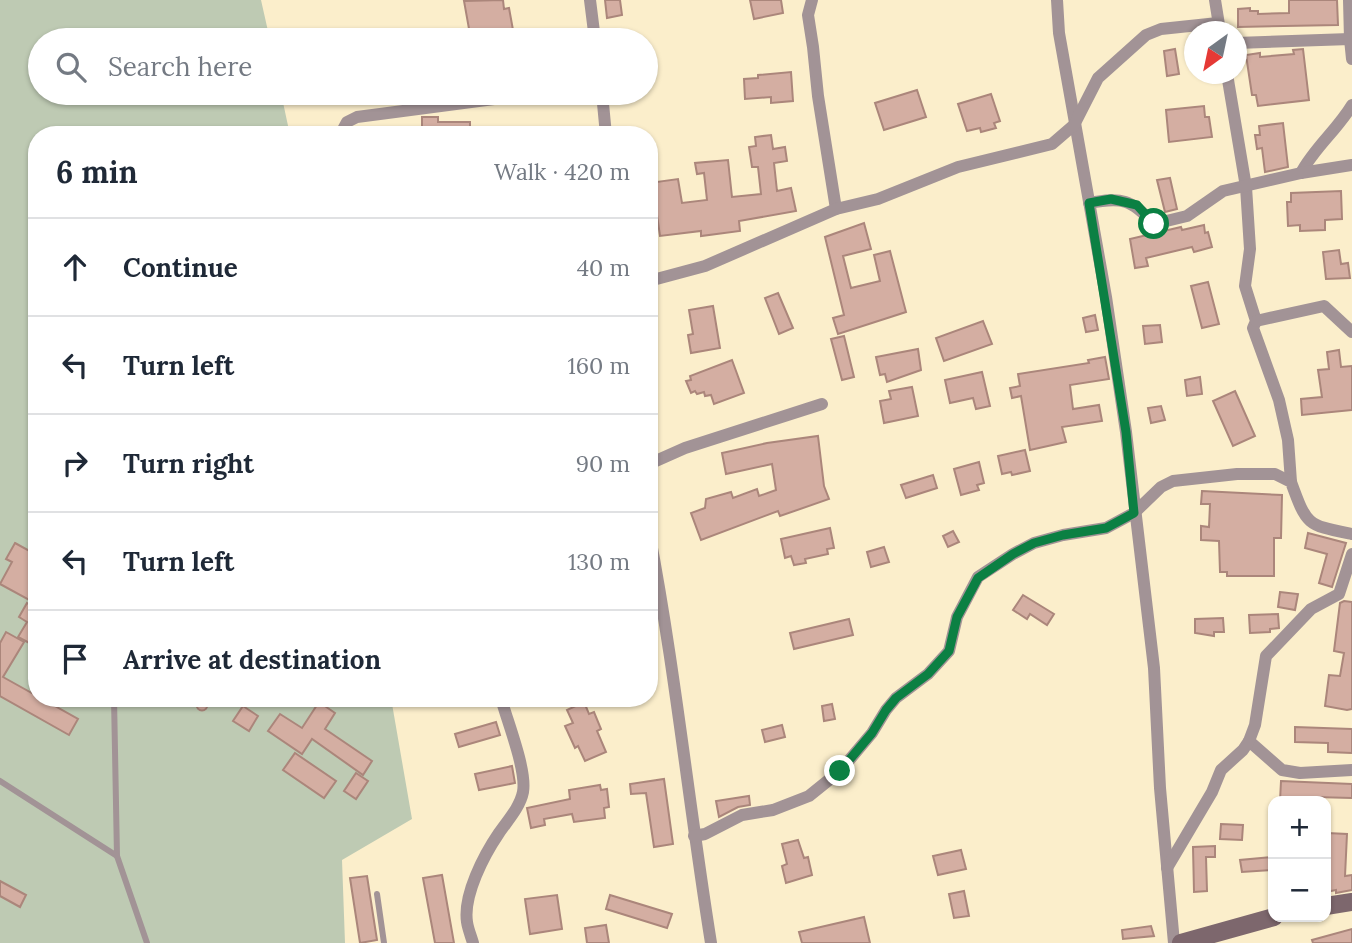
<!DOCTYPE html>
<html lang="en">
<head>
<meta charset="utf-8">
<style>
	body { margin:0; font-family:Lora,serif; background:#f6f6f7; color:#1f2937 }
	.controls { position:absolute; right:21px; bottom:21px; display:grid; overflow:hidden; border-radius:14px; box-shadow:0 2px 5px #0004 }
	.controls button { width:63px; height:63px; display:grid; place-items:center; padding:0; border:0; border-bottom:2px solid #e0e1e3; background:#fff; color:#1f2937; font:35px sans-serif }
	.compass { position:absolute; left:1184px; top:21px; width:63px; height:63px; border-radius:50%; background:#fff; box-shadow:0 2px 5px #0004; rotate:213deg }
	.stop { position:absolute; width:21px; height:21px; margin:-16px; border:5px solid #0b8043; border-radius:50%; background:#fff }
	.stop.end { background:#0b8043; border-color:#fff; box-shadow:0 2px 7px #0008 }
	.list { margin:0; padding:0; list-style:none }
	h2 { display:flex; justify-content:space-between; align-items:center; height:91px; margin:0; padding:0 28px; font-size:30px }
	h2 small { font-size:23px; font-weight:400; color:#747a83 }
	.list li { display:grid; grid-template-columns:46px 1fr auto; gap:21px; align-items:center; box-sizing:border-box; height:98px; padding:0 28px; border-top:2px solid #e0e1e3 }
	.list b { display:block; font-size:26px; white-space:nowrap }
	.list em { font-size:23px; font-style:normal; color:#747a83 }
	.icon { flex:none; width:38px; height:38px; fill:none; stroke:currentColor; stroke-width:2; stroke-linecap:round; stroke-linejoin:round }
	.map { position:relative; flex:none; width:1352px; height:943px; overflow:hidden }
	.search { position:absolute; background:#fff; box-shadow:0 2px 5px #0004; left:28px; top:28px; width:630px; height:77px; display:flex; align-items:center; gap:18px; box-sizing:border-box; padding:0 24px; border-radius:38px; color:#747a83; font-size:26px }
	.panel { position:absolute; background:#fff; box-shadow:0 2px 5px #0004; left:28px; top:126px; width:630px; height:581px; border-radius:28px }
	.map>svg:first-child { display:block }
	.green { fill:#becab3 }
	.building { fill:#d4aea2; stroke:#ab867b; stroke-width:2 }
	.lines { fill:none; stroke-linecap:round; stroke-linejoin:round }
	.lane { stroke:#a29396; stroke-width:6 }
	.street { stroke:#a29396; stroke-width:12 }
	.secondary { stroke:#7d676d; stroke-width:18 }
	.route { stroke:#0b8043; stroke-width:9 }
</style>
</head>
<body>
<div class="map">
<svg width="1352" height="943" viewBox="0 0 1352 943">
	<rect width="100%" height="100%" fill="#fbeecb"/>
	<path class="green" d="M0,0H261L270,40H40V93H281L290,135H37V698H391L412,819L342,860L345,943H0Z"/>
	<g class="building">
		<path d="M503,0L504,9L509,8L513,30L502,32L503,37L471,40L464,1Z"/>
		<path d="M605,0H620L622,15L607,18Z"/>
		<path d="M750,0H781L783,13L754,19Z"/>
		<path d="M1289,0H1337L1338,25L1238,27V9L1250,8V11H1258V14L1289,13Z"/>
		<path d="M1175,49L1179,74L1167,76L1164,51Z"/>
		<path d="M1303,49L1309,100L1258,106L1256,95H1252L1246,55L1260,53V57L1294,54L1293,50Z"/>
		<path d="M791,72L793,101L771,103V97L745,99L744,79L758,78V75Z"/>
		<path d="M917,90L926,117L884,130L875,103Z"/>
		<path d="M991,94L1000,121L994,123L996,128L981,132L980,128L967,131L958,104Z"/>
		<path d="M1204,106L1205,117H1209L1212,137L1169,142L1166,110Z"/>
		<path d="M422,117H438V122H470V135L422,132Z"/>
		<path d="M1283,123L1288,167L1265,172L1262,148L1257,149L1255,135H1260L1259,126Z"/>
		<path d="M771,135L773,149L785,147L787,161L774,163L777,191L791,188L796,211L739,221L740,231L701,236V231L660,236L655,201L649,202V183L678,179L682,203L707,200L704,173L697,174L695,163L728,160L732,197L761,194L758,167H752L749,147L756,146L755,137Z"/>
		<path d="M1170,178L1177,209L1165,212L1157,180Z"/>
		<path d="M1341,191L1342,219L1325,220V230L1300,231V225L1288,226L1287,202H1291V193Z"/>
		<path d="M864,223L871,249L843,256L851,288L880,281L874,255L890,251L906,312L838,334L833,318L844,315L825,237Z"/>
		<path d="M1204,225L1205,233L1208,232L1212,247L1194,252L1192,247L1146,258L1148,266L1135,268L1130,239L1181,227L1182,230Z"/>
		<path d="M1339,250L1341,264L1348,263L1350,278L1326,279L1323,252Z"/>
		<path d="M1208,282L1219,324L1202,328L1191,286Z"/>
		<path d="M778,293L793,328L779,334L765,298Z"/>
		<path d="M713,306L720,348L691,353L688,335L693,334L689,310Z"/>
		<path d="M1095,315L1098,330L1086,332L1083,318Z"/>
		<path d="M983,321L992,344L944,361L936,338Z"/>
		<path d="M1160,325L1162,342L1145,344L1143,326Z"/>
		<path d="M844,336L854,377L842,380L831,339Z"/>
		<path d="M918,349L921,370L887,382L885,374L880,375L876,357Z"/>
		<path d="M1339,350L1341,367L1352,366V410L1302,415L1301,399L1322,397L1318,370L1329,369L1327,352Z"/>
		<path d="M1105,357L1109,379L1070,385L1073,409L1099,405L1102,421L1062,427L1066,442L1030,450L1021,396L1012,398L1010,388L1020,386L1018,374L1089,363L1088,360Z"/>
		<path d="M732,360L744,393L714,404L711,395L705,396L704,392L697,394L695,391L691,393L686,381L691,380L690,376Z"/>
		<path d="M982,372L990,406L976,409L973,398L950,403L945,380Z"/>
		<path d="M1200,377L1202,394L1187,396L1185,380Z"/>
		<path d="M912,387L918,416L884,423L880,401L891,399L889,391Z"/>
		<path d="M1235,391L1255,436L1233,446L1213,401Z"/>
		<path d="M1161,406L1165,420L1151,423L1148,408Z"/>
		<path d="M818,436L824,486L829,499L780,516L778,511L701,540L691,513L705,508L706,499L731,492L733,498L757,489L759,496L776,490L772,464L726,474L722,453L767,443Z"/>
		<path d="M1025,450L1030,471L1012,475L1011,472L1002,474L998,456Z"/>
		<path d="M979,462L984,483L977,485L979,490L961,495L954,469Z"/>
		<path d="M933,475L937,488L906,498L901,485Z"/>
		<path d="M1202,491L1282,495L1281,538H1274V576H1227V572H1220L1219,541L1201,540V526L1209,527L1210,504H1201Z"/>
		<path d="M830,528L834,548L827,549L828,554L805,559L806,563L794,565L791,556L785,558L781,539Z"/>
		<path d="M953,531L959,542L948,547L943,536Z"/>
		<path d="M1308,533L1346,543L1332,587L1319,583L1327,554L1305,548Z"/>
		<path d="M15,543L37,555V590L31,601L0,584L12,562L6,559Z"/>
		<path d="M884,547L889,562L871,567L867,552Z"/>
		<path d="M1280,592L1298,594L1295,610L1278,607Z"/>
		<path d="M1023,595L1054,614L1047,625L1030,614L1027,619L1013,610Z"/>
		<path d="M1344,601L1352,602V709L1347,710L1325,706L1329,675L1340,676L1344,653L1334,651L1340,603Z"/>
		<path d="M27,603L35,608L37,605V647L18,637L27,622L19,617Z"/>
		<path d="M1278,614L1279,628L1270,629V632L1250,633L1249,615Z"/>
		<path d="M1223,618L1224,632H1214V636L1195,633V619Z"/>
		<path d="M849,619L853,635L794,649L790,633Z"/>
		<path d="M6,632L24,642L3,677L78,719L69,735L0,696V643Z"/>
		<circle cx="202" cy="705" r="5.5"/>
		<path d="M319,702L335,713L325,729L372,761L363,775L312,739L302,754L268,731L280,714L302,728Z"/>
		<path d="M584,702L589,714L594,712L601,729L597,731L606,752L585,761L578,746L575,748L565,726L573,723L567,710Z"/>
		<path d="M832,704L835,719L824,721L822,706Z"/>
		<path d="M243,706L258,716L249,731L233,721Z"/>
		<path d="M496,722L500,735L459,747L455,734Z"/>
		<path d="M782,725L785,737L765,742L762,730Z"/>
		<path d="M1295,727L1352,729V753L1328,752V743L1295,742Z"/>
		<path d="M295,753L336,781L324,798L283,770Z"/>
		<path d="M512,766L515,783L479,790L475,774Z"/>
		<path d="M356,773L368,781L356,799L344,791Z"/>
		<path d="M664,779L673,844L654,847L646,793L631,794L630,784Z"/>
		<path d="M1281,781L1352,784V798L1315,797V801H1280Z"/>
		<path d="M600,785L601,790L607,789L609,807L604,808L605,818L574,822L572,814L544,819L545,825L531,828L527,808L570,799L569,790Z"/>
		<path d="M749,796L750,805L738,807L719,817L716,801Z"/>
		<path d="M1221,824L1243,825L1242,840L1220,839Z"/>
		<path d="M1327,833L1347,834L1345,876L1352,875V890L1336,893V890L1326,892Z"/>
		<path d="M798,840L804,858L808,857L812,875L786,883L782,866L787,864L782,844Z"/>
		<path d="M1215,846V857H1206L1207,891L1194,892L1193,847Z"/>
		<path d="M961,850L966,869L938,875L933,856Z"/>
		<path d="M1272,857L1273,870L1242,872L1240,860Z"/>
		<path d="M442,875L454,943H435L423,878Z"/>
		<path d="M367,876L377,940L360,943L350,878Z"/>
		<path d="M0,881L26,895L20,907L0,896Z"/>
		<path d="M964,891L969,916L954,918L949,894Z"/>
		<path d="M557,895L562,929L530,934L525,899Z"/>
		<path d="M610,895L672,914L667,928L606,909Z"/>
		<path d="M864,917L870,943H802L799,932Z"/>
		<path d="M606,925L609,943H587L585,928Z"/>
		<path d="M1151,926L1154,936L1123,939L1122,930Z"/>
		<path d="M1352,929V943H1313L1312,940Z"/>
	</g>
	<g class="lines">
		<g class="lane">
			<path d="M114,698L117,856"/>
			<path d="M0,781L117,856L147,943"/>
			<path d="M377,894L384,943"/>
		</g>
		<g class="street">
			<path d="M590,0L595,40"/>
			<path d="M812,0L808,15L813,47L818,96L836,209"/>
			<path d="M1057,0L1059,33L1106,297L1126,432L1154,668L1160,788L1174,943"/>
			<path d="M1215,0L1220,31"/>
			<path d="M1349,0L1350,39"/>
			<path d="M1236,43L1350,39L1352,59"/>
			<path d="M1227,74L1246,187L1250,249L1245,286L1256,321L1253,328L1279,400L1288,440L1291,482"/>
			<path d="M602,93L606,135"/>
			<path d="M340,135L347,122L357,117L541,93"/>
			<path d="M1301,173C1314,148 1337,130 1352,105"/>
			<path d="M1089,203C1122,197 1131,199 1154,224L1187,216L1223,191L1301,173L1352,165"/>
			<path d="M649,281L705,266L836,209L878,199L958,167L1052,144L1074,125L1098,78L1146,35L1161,29L1218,23"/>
			<path d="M1256,321L1324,306L1352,332"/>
			<path d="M649,464L685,448L822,404"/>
			<path d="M649,532C675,668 689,806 711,943"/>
			<path d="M1249,741L1282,770L1300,773L1352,770"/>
			<path d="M694,836L705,834L742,815L773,810L809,796L840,771L872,733L886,710L896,698L928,674L949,651L957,617L978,577L1013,554L1034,543L1063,535L1106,528L1134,513L1161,487L1173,481L1237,474H1275L1291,482C1307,526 1307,525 1352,534"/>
			<path d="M1167,868L1212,792L1221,770L1243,750L1249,741L1255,725L1266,656L1311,609L1339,594L1352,554"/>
			<path d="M473,943C471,936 468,929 467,922C463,895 484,855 499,833C508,820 520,807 523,792C527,770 507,721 501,698"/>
		</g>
		<g class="secondary">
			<path d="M1326,906L1352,902"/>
			<path d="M1181,943L1274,917"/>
		</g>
	</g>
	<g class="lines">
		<path class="route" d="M840,771L872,733L886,710L896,698L928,674L949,651L957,617L978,578L1013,554L1034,543L1063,535L1106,528L1134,513L1126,432L1089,203L1111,199L1137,205L1154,224"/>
	</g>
</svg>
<div class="controls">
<button>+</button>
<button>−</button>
</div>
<svg class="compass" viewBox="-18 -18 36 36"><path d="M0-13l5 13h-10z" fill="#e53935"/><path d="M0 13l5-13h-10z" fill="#747a83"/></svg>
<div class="stop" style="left:1154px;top:224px"></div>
<div class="stop end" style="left:840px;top:771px"></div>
<div class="search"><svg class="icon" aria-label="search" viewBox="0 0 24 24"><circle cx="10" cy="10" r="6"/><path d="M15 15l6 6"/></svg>Search here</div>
<section class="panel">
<h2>6 min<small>Walk · 420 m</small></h2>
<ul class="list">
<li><svg class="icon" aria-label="ahead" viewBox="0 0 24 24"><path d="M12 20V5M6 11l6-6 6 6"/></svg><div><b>Continue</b></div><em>40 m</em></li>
<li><svg class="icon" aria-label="left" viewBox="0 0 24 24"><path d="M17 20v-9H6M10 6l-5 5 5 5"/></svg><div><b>Turn left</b></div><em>160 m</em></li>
<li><svg class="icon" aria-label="right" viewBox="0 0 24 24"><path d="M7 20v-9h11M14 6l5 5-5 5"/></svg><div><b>Turn right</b></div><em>90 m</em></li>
<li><svg class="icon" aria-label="left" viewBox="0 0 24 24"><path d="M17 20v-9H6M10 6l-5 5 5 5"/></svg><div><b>Turn left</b></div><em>130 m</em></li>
<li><svg class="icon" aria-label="arrive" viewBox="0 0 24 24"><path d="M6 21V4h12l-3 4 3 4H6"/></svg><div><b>Arrive at destination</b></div></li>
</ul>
</section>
</div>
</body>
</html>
